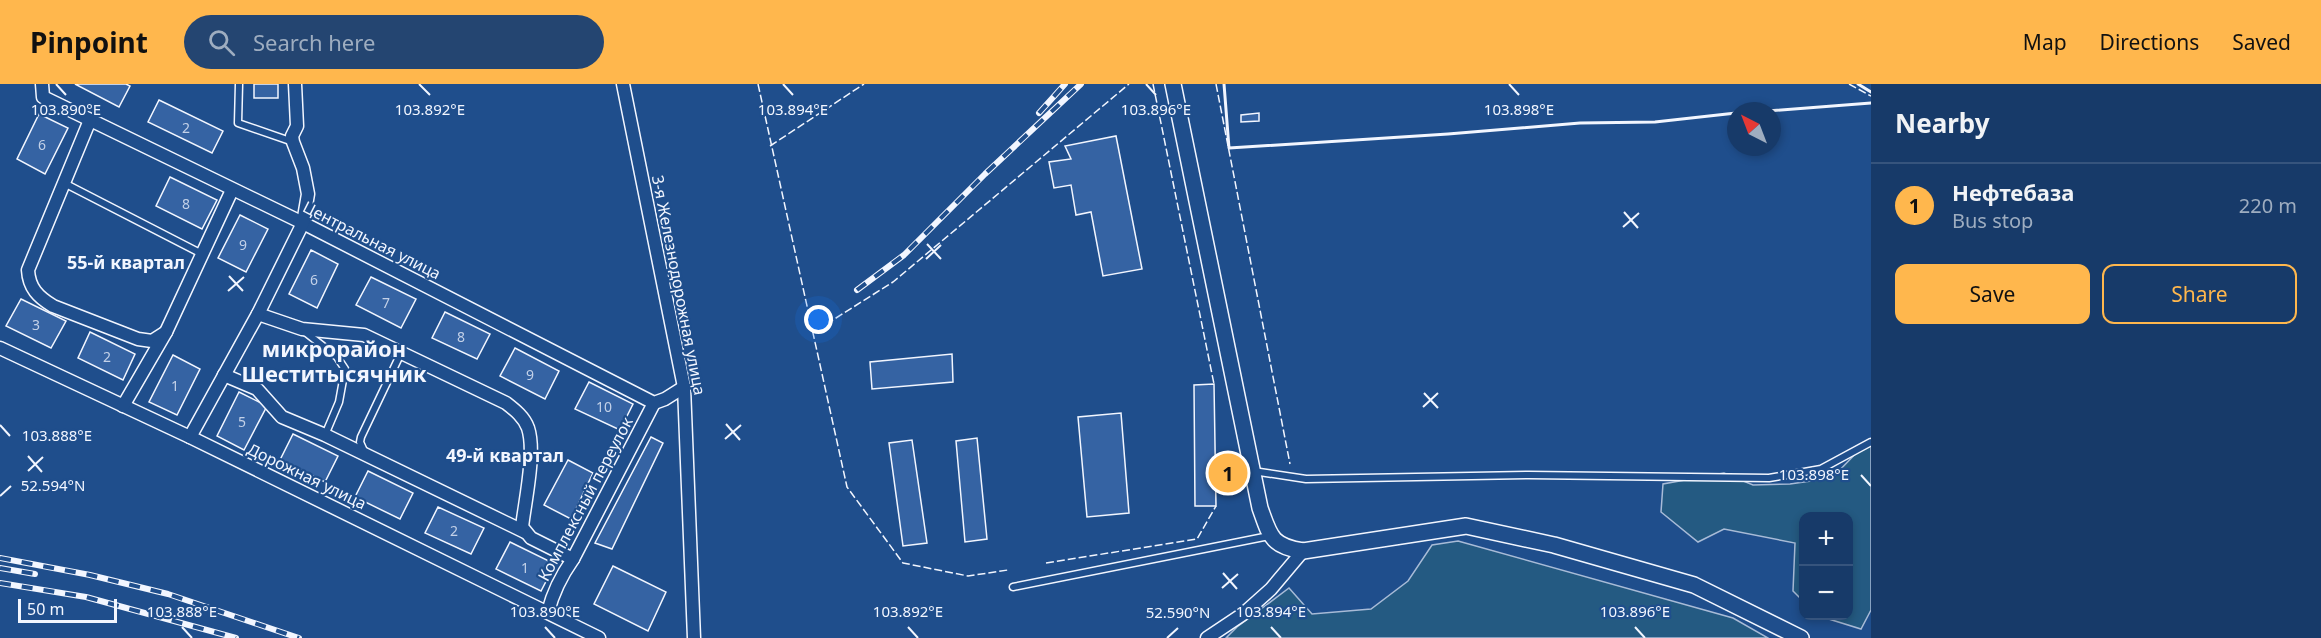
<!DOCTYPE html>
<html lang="en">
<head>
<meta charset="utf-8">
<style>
	body { margin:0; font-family:"Noto Sans",sans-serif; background:#244571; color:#f1f3f6 }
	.controls { position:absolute; right:18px; bottom:18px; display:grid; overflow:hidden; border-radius:12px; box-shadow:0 3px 9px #0003 }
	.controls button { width:54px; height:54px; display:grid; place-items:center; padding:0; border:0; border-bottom:2px solid #36547d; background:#173a69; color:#f1f3f6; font:30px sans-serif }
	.compass { position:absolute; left:1727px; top:18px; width:54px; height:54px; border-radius:50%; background:#173a69; box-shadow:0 3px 9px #0003; rotate:318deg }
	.scale { position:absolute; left:18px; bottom:15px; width:99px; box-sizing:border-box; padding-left:6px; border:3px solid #f2f6ff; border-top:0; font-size:16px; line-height:21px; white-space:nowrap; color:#f2f6ff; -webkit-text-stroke:4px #1f4e8c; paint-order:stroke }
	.you { position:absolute; left:819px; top:236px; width:21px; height:21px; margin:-15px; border:4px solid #fff; border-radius:50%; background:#1a73e8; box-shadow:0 0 0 9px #1a73e833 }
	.badge { display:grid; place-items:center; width:39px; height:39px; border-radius:50%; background:#ffb74d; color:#111; font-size:20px; font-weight:700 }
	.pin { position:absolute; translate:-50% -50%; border:3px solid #fff; box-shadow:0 2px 6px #0006 }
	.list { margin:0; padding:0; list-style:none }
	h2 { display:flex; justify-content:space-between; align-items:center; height:78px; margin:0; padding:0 24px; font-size:26px }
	h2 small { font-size:20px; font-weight:400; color:#9eadc0 }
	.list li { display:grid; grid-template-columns:39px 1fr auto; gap:18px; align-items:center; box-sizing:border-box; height:84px; padding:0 24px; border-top:2px solid #36547d }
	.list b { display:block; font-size:22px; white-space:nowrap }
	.list p { margin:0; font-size:20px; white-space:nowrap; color:#9eadc0 }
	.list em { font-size:20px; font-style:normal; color:#9eadc0 }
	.actions { display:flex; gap:12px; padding:18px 24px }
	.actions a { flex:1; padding:14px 0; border:2px solid #ffb74d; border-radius:12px; text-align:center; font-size:21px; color:#ffb74d }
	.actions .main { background:#ffb74d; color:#111 }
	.icon { flex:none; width:33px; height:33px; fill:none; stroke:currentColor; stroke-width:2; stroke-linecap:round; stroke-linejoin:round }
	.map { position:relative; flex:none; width:1871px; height:554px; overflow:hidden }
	header { display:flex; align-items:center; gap:36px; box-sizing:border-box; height:84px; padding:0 30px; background:#ffb74d; color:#111 }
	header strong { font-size:28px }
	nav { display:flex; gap:33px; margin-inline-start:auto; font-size:21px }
	.search { width:420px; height:54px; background:#244571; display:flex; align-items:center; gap:15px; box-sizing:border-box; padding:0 21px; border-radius:33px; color:#9eadc0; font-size:22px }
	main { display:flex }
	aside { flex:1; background:#173a69 }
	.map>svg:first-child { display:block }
	.green { fill:#245a82; stroke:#a8bbd7; stroke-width:1.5 }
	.building { fill:#3563a3; stroke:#f2f6ff; stroke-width:1.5 }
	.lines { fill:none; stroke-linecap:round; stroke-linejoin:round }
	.service-casing { stroke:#f2f6ff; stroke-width:9 }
	.minor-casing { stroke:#f2f6ff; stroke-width:15 }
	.tertiary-casing { stroke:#f2f6ff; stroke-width:18 }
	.service { stroke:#1f4e8c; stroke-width:6 }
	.minor { stroke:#1f4e8c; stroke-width:12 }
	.tertiary { stroke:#1f4e8c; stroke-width:15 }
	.rail-casing { stroke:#f2f6ff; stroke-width:6 }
	.rail { stroke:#1f4e8c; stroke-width:4; stroke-dasharray:11; stroke-linecap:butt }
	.fence { stroke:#f2f6ff; stroke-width:1.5; stroke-dasharray:8 3; stroke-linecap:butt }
	.wall { stroke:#f2f6ff; stroke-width:3 }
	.ticks { fill:none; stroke:#f2f6ff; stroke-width:2 }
	.labels { text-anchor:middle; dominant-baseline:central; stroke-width:4.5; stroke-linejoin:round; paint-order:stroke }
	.number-label { font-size:14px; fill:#c3d1e8 }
	.street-label { font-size:16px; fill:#f2f6ff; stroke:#1f4e8c }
	.neighbourhood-label { font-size:18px; font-weight:bold; fill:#f2f6ff; stroke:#1f4e8c }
	.district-label { font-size:22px; font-weight:bold; fill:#f2f6ff; stroke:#1f4e8c }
	.ticks-label { font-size:15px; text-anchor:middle; fill:#f2f6ff; stroke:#1f4e8c; stroke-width:4.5; stroke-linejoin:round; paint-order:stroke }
</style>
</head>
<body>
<header>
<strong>Pinpoint</strong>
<div class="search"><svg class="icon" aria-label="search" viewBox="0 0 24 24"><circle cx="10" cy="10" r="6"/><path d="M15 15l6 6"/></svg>Search here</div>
<nav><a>Map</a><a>Directions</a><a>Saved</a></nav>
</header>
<main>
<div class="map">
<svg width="1871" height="554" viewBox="0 0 1871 554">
	<rect width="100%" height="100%" fill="#1f4e8c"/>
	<g class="green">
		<path d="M1864,361H1871V526L1861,545L1819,532H1848V432H1804L1803,517L1793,507L1795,459L1724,445L1698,458L1661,428L1663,400L1724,389L1753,401L1790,400L1832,394Z"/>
		<path d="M1458,457L1733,534L1768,554H1226L1237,543L1289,504L1312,530L1371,525L1408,497L1432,461Z"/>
	</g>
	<g class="building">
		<path d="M75,0H126L130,2L119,23Z"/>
		<rect x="254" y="0" width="24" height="14"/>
		<path d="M159,16L223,47L212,69L148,38Z"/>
		<path d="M1259,29V37L1241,38V31Z"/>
		<path d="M39,30L68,44L45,90L17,75Z"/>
		<path d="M1116,52L1142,185L1103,192L1091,128L1076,131L1071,101L1054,104L1049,78L1071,75L1065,62Z"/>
		<path d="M170,93L217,116L202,145L156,122Z"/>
		<path d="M240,131L268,145L246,188L218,174Z"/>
		<path d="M311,166L338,180L317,224L289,210Z"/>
		<path d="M371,193L416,215L401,244L356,221Z"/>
		<path d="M21,215L66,237L51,264L6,242Z"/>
		<path d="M445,228L490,250L477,275L432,254Z"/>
		<path d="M90,248L135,270L123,296L78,274Z"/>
		<path d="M515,264L559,287L545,315L500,292Z"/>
		<path d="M952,270L953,298L872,305L870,278Z"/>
		<path d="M173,271L200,285L177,331L149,318Z"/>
		<path d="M589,298L633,320L620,346L575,325Z"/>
		<path d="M1214,300L1216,422H1195L1194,301Z"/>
		<path d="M239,308L267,322L244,366L217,352Z"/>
		<path d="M1121,329L1129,429L1087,433L1078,333Z"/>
		<path d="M293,350L338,372L325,398L280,376Z"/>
		<path d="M651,353L663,359L612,465L595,459Z"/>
		<path d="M977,354L987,455L965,458L956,357Z"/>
		<path d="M912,356L927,459L903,462L889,359Z"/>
		<path d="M568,376L593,389L571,435L544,421Z"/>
		<path d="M368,387L413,409L400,435L355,413Z"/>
		<path d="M438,423L484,444L471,470L425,449Z"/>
		<path d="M510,458L555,480L541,507L496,485Z"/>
		<path d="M613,482L666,508L648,547L594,520Z"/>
	</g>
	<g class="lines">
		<g class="service-casing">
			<g id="service">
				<path d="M239,0L238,39L293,58"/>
				<path d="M64,99L202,170"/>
				<path d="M305,248L337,273L345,285L339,318L325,351"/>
				<path d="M364,367L360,358L361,353L401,269"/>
				<path d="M1253,387L1306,395L1529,391L1769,394L1821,385L1871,358"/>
				<path d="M1013,503L1269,452"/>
			</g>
		</g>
		<g class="minor-casing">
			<g id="minor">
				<path d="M42,0L43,13L303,139L654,319L665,315L684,303"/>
				<path d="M623,0L684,303L694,554"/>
				<path d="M90,36L28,186C29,204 38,213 53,222L138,255L152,257L166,248"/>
				<path d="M258,230L302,245L364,251L506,319C515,326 524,333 528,344C536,368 525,417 522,443L531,454L573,475"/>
				<path d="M0,264L190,353L599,554"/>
				<path d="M224,291L257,305L282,333L325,351L525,448"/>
				<path d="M123,322L166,248L232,106"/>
				<path d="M190,353L258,230L303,139L308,110L303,84L293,58L292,52L297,42L295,0"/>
				<path d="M548,528C553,508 561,492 573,475L654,319"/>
				<path d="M1207,554L1243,530L1271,505L1303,467"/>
			</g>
		</g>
		<g class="tertiary-casing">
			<path id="tertiary" d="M1173,0L1260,424C1270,452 1271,462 1303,467L1466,442L1554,461L1694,501L1801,554"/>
		</g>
		<use href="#service" class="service"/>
		<use href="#minor" class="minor"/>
		<use href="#tertiary" class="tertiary"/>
		<g class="rail-casing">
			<g id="rail">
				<path d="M1039,29L1065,0"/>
				<path d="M857,206L904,171L985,90L1081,0"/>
				<path d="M0,474L90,491L168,510L299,554"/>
				<path d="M0,484L35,490"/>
				<path d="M0,499L86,513L236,554"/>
			</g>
		</g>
		<use href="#rail" class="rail"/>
		<g class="fence">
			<path d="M758,0L847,403L903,479L968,492L1008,486"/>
			<path d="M1153,0L1214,300"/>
			<path d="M1216,0L1290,380"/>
			<path d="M1849,0L1871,12"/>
			<path d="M770,62L864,0"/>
			<path d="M817,246L893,198L1129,0"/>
			<path d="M1046,479L1197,455L1216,422"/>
		</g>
		<g class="wall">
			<path d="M1224,0L1229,64L1448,50L1580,39L1655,38L1736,29"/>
			<path d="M1858,0L1871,8"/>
			<path d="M1767,27L1871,19"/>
		</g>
	</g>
	<path class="ticks" d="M56,0L66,11M419,0L430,11M783,0L793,11M1146,0L1156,11M1509,0L1519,11M1624,128L1638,144M1623,143L1639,129M927,160L941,175M926,175L941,161M229,192L243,207M228,207L244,193M1424,309L1438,324M1423,323L1438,309M726,340L740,356M0,341L10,352M725,355L741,341M28,372L42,388M28,387L43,373M1861,391L1871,402M0,412L11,402M1223,489L1237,505M1222,504L1238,490M182,543L192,554M545,543L555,554M908,543L918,554M1271,543L1281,554M1635,543L1645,554M1167,554L1178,544"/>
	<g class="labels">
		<g class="number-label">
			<text x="186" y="43">2</text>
			<text x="42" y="60">6</text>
			<text x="186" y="119">8</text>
			<text x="243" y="160">9</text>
			<text x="314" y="195">6</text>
			<text x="386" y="218">7</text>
			<text x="36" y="240">3</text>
			<text x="461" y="252">8</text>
			<text x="107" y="272">2</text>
			<text x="530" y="290">9</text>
			<text x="175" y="301">1</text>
			<text x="604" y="322">10</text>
			<text x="242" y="337">5</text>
			<text x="454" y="446">2</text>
			<text x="525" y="483">1</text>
		</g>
		<g class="street-label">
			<text transform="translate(372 156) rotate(27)">Центральная улица</text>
			<text transform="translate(679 201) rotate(79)">3-я Железнодорожная улица</text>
			<text transform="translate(307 392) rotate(26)">Дорожная улица</text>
			<text transform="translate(585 415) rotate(-62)">Комплексный переулок</text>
		</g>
		<g class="neighbourhood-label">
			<text x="126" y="178">55-й квартал</text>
			<text x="505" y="371">49-й квартал</text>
		</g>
		<g class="district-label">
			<text x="334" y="264">микрорайон<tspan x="334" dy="25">Шеститысячник</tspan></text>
		</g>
	</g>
	<g class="ticks-label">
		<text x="66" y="31">103.890°E</text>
		<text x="430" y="31">103.892°E</text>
		<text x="793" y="31">103.894°E</text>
		<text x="1156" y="31">103.896°E</text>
		<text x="1519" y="31">103.898°E</text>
		<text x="57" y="357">103.888°E</text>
		<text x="1814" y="396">103.898°E</text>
		<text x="53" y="407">52.594°N</text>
		<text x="182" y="533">103.888°E</text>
		<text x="545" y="533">103.890°E</text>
		<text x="908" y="533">103.892°E</text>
		<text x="1271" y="533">103.894°E</text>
		<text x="1635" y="533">103.896°E</text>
		<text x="1178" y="534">52.590°N</text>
	</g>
</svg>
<div class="controls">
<button>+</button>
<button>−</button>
</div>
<svg class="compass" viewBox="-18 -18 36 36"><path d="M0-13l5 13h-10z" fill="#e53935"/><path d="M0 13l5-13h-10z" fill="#9eadc0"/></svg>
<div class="scale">50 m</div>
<div class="you"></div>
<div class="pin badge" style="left:1228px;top:389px">1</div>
</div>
<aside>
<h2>Nearby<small></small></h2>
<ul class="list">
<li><span class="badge">1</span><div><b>Нефтебаза</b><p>Bus stop</p></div><em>220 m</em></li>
</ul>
<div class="actions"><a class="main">Save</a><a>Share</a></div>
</aside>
</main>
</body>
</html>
